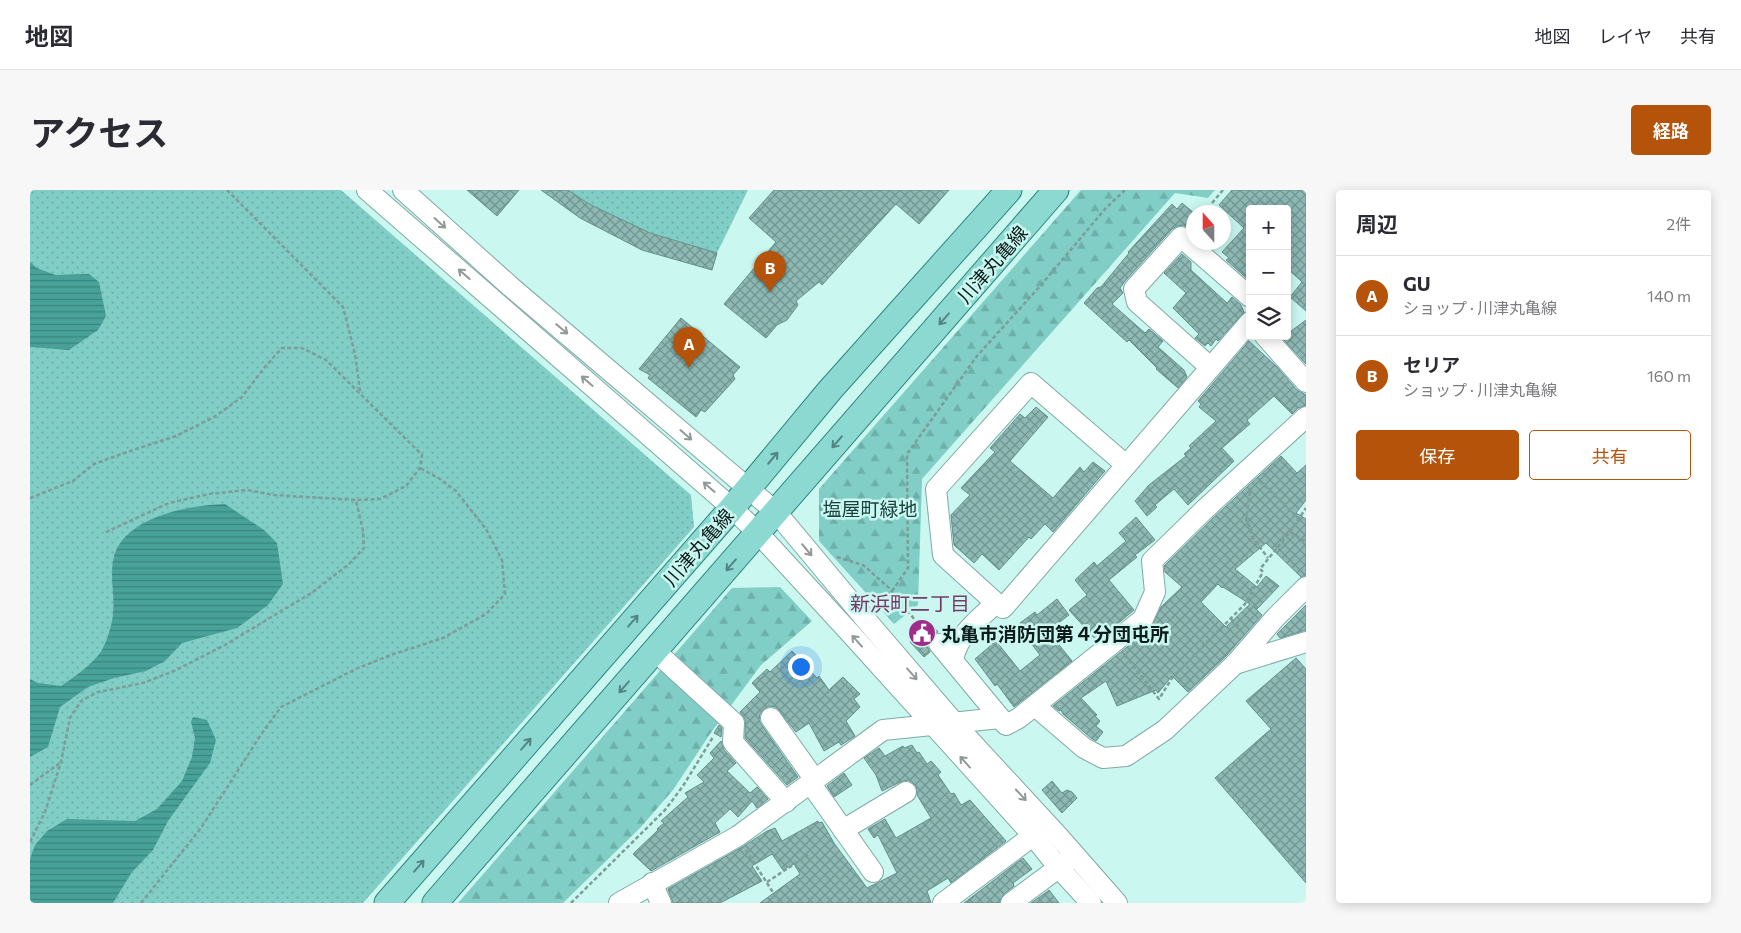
<!DOCTYPE html>
<html lang="ja">
<head>
<meta charset="utf-8">
<style>
	body { margin:0; font-family:Commissioner,"Noto Sans JP",sans-serif; background:#f7f7f7; color:#2b2b33 }
	.controls { position:absolute; right:15px; top:15px; display:grid; overflow:hidden; border-radius:5px; box-shadow:0 2px 12px #0003 }
	.controls button { width:45px; height:45px; display:grid; place-items:center; padding:0; border:0; border-bottom:1px solid #e1e1e2; background:#fff; color:#2b2b33; font:25px sans-serif }
	.compass { position:absolute; left:1156px; top:15px; width:45px; height:45px; border-radius:50%; background:#fff; box-shadow:0 2px 12px #0003; rotate:339deg }
	.you { position:absolute; left:770px; top:476px; width:18px; height:18px; margin:-12px; border:4px solid #fff; border-radius:50%; background:#1a73e8; box-shadow:0 0 0 8px #1a73e833 }
	.badge { display:grid; place-items:center; width:32px; height:32px; border-radius:50%; background:#b45309; color:#fff; font-size:16px; font-weight:700 }
	.pin { position:absolute; translate:-50% -41px; filter:drop-shadow(0 1px 2px #0008) }
	.pin::after { content:''; position:absolute; top:26px; width:18px; height:15px; background:inherit; clip-path:polygon(0 0,100% 0,50% 100%) }
	.list { margin:0; padding:0; list-style:none }
	h2 { display:flex; justify-content:space-between; align-items:center; height:65px; margin:0; padding:0 20px; font-size:21px }
	h2 small { font-size:16px; font-weight:400; color:#7c7c81 }
	.list li { display:grid; grid-template-columns:32px 1fr auto; gap:15px; align-items:center; box-sizing:border-box; height:80px; padding:0 20px; border-top:1px solid #e1e1e2 }
	.list b { display:block; font-size:19px; white-space:nowrap }
	.list p { margin:0; font-size:16px; white-space:nowrap; color:#7c7c81 }
	.list em { font-size:16px; font-style:normal; color:#7c7c81 }
	.actions { display:flex; gap:10px; padding:15px 20px }
	.actions a { flex:1; padding:11px 0; border:1px solid #b45309; border-radius:5px; text-align:center; font-size:18px; color:#b45309 }
	.actions .main { background:#b45309; color:#fff }
	.icon { flex:none; width:28px; height:28px; fill:none; stroke:currentColor; stroke-width:2; stroke-linecap:round; stroke-linejoin:round }
	.map { position:relative; flex:none; width:1276px; height:713px; overflow:hidden; border-radius:5px }
	header { display:flex; align-items:center; gap:30px; box-sizing:border-box; height:70px; padding:0 25px; background:#fff; border-bottom:1px solid #e1e1e2 }
	header strong { font-size:24px }
	nav { display:flex; gap:28px; margin-inline-start:auto; font-size:18px }
	.intro { display:flex; align-items:center; justify-content:space-between; box-sizing:border-box; height:120px; padding:0 30px }
	h1 { margin:0; font-size:35px }
	.button { padding:12px 22px; border-radius:5px; background:#b45309; color:#fff; font-size:18px; font-weight:700 }
	main { display:flex; gap:30px; padding:0 30px }
	aside { flex:1; background:#fff; border-radius:5px; box-shadow:0 2px 12px #0003 }
	.map>svg:first-child { display:block }
	.grass { fill:url(#grass-dots) }
	.forest { fill:url(#forest-firs) }
	.water { fill:url(#water-rules) }
	.building { fill:url(#building-cross-hatch); stroke:#658f8a; fill-rule:evenodd }
	.lines { fill:none; stroke-linecap:round; stroke-linejoin:round }
	.minor-casing { stroke:#80aaa5; stroke-width:22 }
	.major-casing { stroke:#2d867e; stroke-width:27 }
	.path { stroke:#7c9d99; stroke-width:2.5; stroke-dasharray:4 2.5; stroke-linecap:butt }
	.minor { stroke:#fff; stroke-width:20 }
	.major { stroke:#8cd9d2; stroke-width:25 }
	.oneway { stroke:#919998 }
	.oneway2 { stroke:#528480 }
	.labels { text-anchor:middle; dominant-baseline:central; stroke-width:5; stroke-linejoin:round; paint-order:stroke }
	.street-label { font-size:19px; fill:#0b1c1b; stroke:#cbf7f1 }
	.park-label { font-size:19px; fill:#18413e; stroke:#cbf7f1 }
	.poi-label { font-size:19px; font-weight:bold; fill:#0b1c1b; stroke:#cbf7f1; text-anchor:start }
	.neighbourhood-label { font-size:20px; fill:#753b67; stroke:#cbf7f1 }
</style>
</head>
<body>
<header>
<strong>地図</strong>
<nav><a>地図</a><a>レイヤ</a><a>共有</a></nav>
</header>
<div class="intro"><h1>アクセス</h1><a class="button">経路</a></div>
<main>
<div class="map">
<svg width="1276" height="713" viewBox="0 0 1276 713">
	<defs>
		<pattern id="grass-dots" width="8" height="8" patternUnits="userSpaceOnUse" patternTransform="scale(1.25)"><rect width="8" height="8" fill="#80cec5"/><path d="M2 2h.1M6 6h.1" fill="none" stroke="#6db0a9" stroke-width="1.8" stroke-linecap="round"/></pattern>
		<pattern id="forest-firs" width="22" height="20" patternUnits="userSpaceOnUse" patternTransform="scale(1.25)"><rect width="22" height="20" fill="#80cec5"/><path d="M5 1l3.5 6h-7zM16 11l3.5 6h-7z" fill="#6db0a9"/></pattern>
		<pattern id="water-rules" width="6" height="5" patternUnits="userSpaceOnUse" patternTransform="scale(1.25)"><rect width="6" height="5" fill="#48a299"/><path d="M0 2.5h6" fill="none" stroke="#3a837c"/></pattern>
		<pattern id="building-cross-hatch" width="8" height="8" patternUnits="userSpaceOnUse" patternTransform="scale(1.25)"><rect width="8" height="8" fill="#8db8b3"/><path d="M0 0l8 8M0 8l8-8" fill="none" stroke="#719591"/></pattern>
	</defs>
	<rect width="100%" height="100%" fill="#cbf7f1"/>
	<g class="grass">
		<path d="M0,0H311L661,305L664,337L333,713H0Z"/>
		<path d="M538,0H718L687,63L620,43L559,14Z"/>
	</g>
	<g class="forest">
		<path d="M1051,0H1185L1178,8L1145,3L892,289L888,415L864,434L789,351V299Z"/>
		<path d="M750,397L782,431L731,475L680,544L643,600L611,637L533,713H428L702,398Z"/>
	</g>
	<g class="water">
		<path d="M0,72L7,78L25,85L59,84L69,92L76,126L68,140L39,160L0,157Z"/>
		<path d="M195,314L234,340L247,353L253,394L238,415L207,438L152,453L135,471L116,481L84,488L58,497L30,517L18,557L0,567V489L8,493L31,496C43,488 67,471 73,458C78,448 82,434 83,424C85,407 80,388 83,371C90,327 160,315 195,314Z"/>
		<path d="M163,527L177,530L186,550L180,573L138,631L123,660L102,682L83,713H0V669L5,655L17,641L37,629L105,631L127,619L152,591L162,567L165,548L161,532Z"/>
	</g>
	<g class="building">
		<path d="M437,0H489L467,26Z"/>
		<path d="M511,0H538L559,14L620,43L687,63L682,80L612,60L550,28Z"/>
		<path d="M744,0H919L889,34L866,14L792,95L789,92L766,111L768,115L757,130L747,135L736,148L694,114L746,52L719,28Z"/>
		<path d="M1202,0H1276V121L1260,107L1272,92L1257,78V19H1220V91L1196,70L1199,68L1192,62L1214,38L1189,15Z"/>
		<path d="M1152,13L1164,23V35L1160,39L1153,35L1147,36L1142,39L1095,91L1090,98L1093,103L1082,114L1115,143L1119,139L1133,151L1128,157L1154,180L1157,187L1148,198L1126,179L1127,178L1099,150L1097,152L1054,113L1067,98L1071,97L1099,63L1098,62L1142,14L1147,19Z"/>
		<path d="M1152,64L1161,72V80L1197,113L1202,107L1211,115L1214,122L1188,151L1186,149L1181,156L1178,153L1175,156L1165,148L1169,144L1143,118L1156,103L1134,83Z"/>
		<path d="M651,128L710,177L703,185L705,189L675,222L671,220L666,227L618,188L620,185L609,179Z"/>
		<path d="M1276,130V174L1252,148L1257,146V144Z"/>
		<path d="M1219,151L1247,177L1267,200L1276,205V215L1268,218L1262,224L1244,206L1217,230L1220,234L1192,258L1204,271L1158,315L1144,299L1125,315L1127,317L1117,326L1105,311L1119,295L1156,266L1154,264L1161,258L1159,256L1186,231L1169,217L1171,214L1168,211Z"/>
		<path d="M1006,217L1018,227L980,271L1023,308L1050,277L1054,282L1063,272L1075,281L1023,342L1015,334L1001,349L999,347L969,380L952,364L944,373L924,355L921,325L940,305L931,298L965,262L960,258L990,224L995,228Z"/>
		<path d="M1251,266L1267,283L1276,275V310L1266,323L1276,329V385L1271,387L1236,353L1205,379L1227,397L1236,386L1249,396L1227,419L1224,417L1232,425L1196,466L1158,502L1142,486L1128,503L1126,500L1087,516L1076,491L1051,508L1067,525L1065,526L1070,531L1066,536L1073,542L1066,551L1061,548L1033,524L1031,520L1029,521L1023,516L1121,438L1131,417L1152,397L1135,382L1134,376L1182,329ZM1188,394L1192,398L1193,397L1220,414L1196,437L1171,412Z"/>
		<path d="M1106,327L1125,350L1105,365L1107,367L1079,390L1104,420L1067,451L1039,420L1057,405L1045,390L1064,372L1067,376L1096,351L1089,343Z"/>
		<path d="M1027,409L1039,425L1018,441L1042,471L984,517L967,494L965,496L945,469L966,451L990,481L1010,465L994,444L996,442L990,433L1005,422L1007,425Z"/>
		<path d="M1276,415V440L1250,448L1247,444Z"/>
		<path d="M901,434L908,442L902,445L898,449L897,456L900,462L894,467L880,452Z"/>
		<path d="M762,461L787,488L789,486L799,500L813,487L830,504L824,509L830,517L816,531L825,546L811,555L809,552L794,561L779,533L766,542L746,517L739,516L734,519L730,524L729,530L731,534L768,587L757,595L715,548V529L710,522L730,502L722,493L737,479L740,482Z"/>
		<path d="M1266,468L1276,479V693L1185,588L1241,539L1216,511Z"/>
		<path d="M689,535L692,538L691,547L684,543Z"/>
		<path d="M691,551L694,560L706,573L697,581L720,603L727,597L738,609L727,618L722,611L708,627L700,619L685,633L690,642L621,681L603,664L628,640L627,639L634,633L631,631L658,607L655,603L674,592L667,585L684,568L680,563Z"/>
		<path d="M882,555L887,563L889,562L897,574L901,571L911,582L908,585L921,604L924,603L931,615L940,610L976,651L921,693L918,688L897,701L901,713H730L770,684L764,674L753,680L742,664L722,676L732,691L690,713H643L638,699L714,656L737,641L745,638L752,651L788,631L789,633L792,632L804,653L837,698L867,683L848,645L844,648L838,639L855,629L866,648L901,628L887,605L886,596L882,592L878,590L870,592L852,601L846,585L834,568L849,558L855,566L873,556L874,558Z"/>
		<path d="M814,583L822,595L804,607L797,596Z"/>
		<path d="M1022,591L1032,603L1037,600L1042,602L1047,608L1032,623L1012,600Z"/>
		<path d="M993,668L1002,679L983,693L984,696L974,704L969,713H934Z"/>
		<path d="M1019,700L1029,713H1001L1018,701Z"/>
	</g>
	<g class="lines">
		<g class="minor-casing">
			<g id="minor">
				<path d="M337,0L702,318L728,343L821,444L1000,642L1029,678L1061,713"/>
				<path d="M373,0L481,97L746,322L837,431L934,544L1030,648L1087,713"/>
				<path d="M1235,146L1276,192"/>
				<path d="M1180,177L1107,112L1104,99L1151,47L1220,107"/>
				<path d="M966,413L913,365L906,299L1001,193L1096,275"/>
				<path d="M909,454L976,535L989,528L1113,429L1125,402L1122,371L1174,320L1276,227"/>
				<path d="M625,461L704,533L703,552L756,612"/>
				<path d="M923,470C928,444 948,430 966,413L973,418L1220,132"/>
				<path d="M1205,474L1245,428L1276,397"/>
				<path d="M1005,516L1054,558L1073,568L1096,566L1135,540L1205,474L1276,452"/>
				<path d="M741,528L785,590"/>
				<path d="M781,594L843,682"/>
				<path d="M813,640L876,602"/>
				<path d="M622,693L631,713"/>
				<path d="M589,713L708,646L853,540L970,528"/>
				<path d="M913,713L1012,639"/>
				<path d="M981,713L1039,670"/>
			</g>
		</g>
		<g class="major-casing">
			<g id="major">
				<path d="M357,713L702,318L800,200L979,0"/>
				<path d="M405,713L1026,0"/>
			</g>
		</g>
		<g class="path">
			<path d="M197,0L313,117L325,164L330,201"/>
			<path d="M1182,13L1193,0"/>
			<path d="M1230,291L1269,329"/>
			<path d="M1220,302L1216,330L1221,339L1222,347L1238,368"/>
			<path d="M0,308L43,291L64,274L100,261L146,246L184,227L212,207L234,178L252,158H272L296,170L392,265L390,278L376,296L350,309L326,310L244,305L217,300L179,304L139,313L74,343"/>
			<path d="M1260,342L1276,352"/>
			<path d="M807,367L833,375L858,397L890,436"/>
			<path d="M862,401L878,378L877,264L947,166L1012,94L1075,19L1095,0"/>
			<path d="M1201,429L1212,440"/>
			<path d="M1095,465L1129,509L1142,488L1215,414L1233,382L1230,379L1260,342L1276,318"/>
			<path d="M0,595L31,572"/>
			<path d="M0,652L15,622L31,572L40,528L51,511L68,502L113,493L144,481L195,455L283,402L319,374L334,358L333,341L326,310"/>
			<path d="M716,660L744,704L752,713"/>
			<path d="M737,692L778,665"/>
			<path d="M111,713L171,638L232,543L251,517L328,478L361,465L413,448L456,424L475,404L472,370L456,339L426,301L410,289L390,278"/>
			<path d="M541,713L635,620L653,596L683,547"/>
		</g>
		<use href="#minor" class="minor"/>
		<use href="#major" class="major"/>
	</g>
	<defs><path id="oneway-shaft" d="M-6 0H5M1.5-3L5.5 0L1.5 3" fill="none" stroke-width="1.6" stroke-linecap="round" stroke-linejoin="round" transform="scale(1.25)"/></defs>
	<g class="oneway">
		<use href="#oneway-shaft" transform="translate(410 33) rotate(42)"/>
		<use href="#oneway-shaft" transform="translate(434 84) rotate(-139)"/>
		<use href="#oneway-shaft" transform="translate(532 139) rotate(40)"/>
		<use href="#oneway-shaft" transform="translate(557 191) rotate(-139)"/>
		<use href="#oneway-shaft" transform="translate(656 245) rotate(41)"/>
		<use href="#oneway-shaft" transform="translate(679 297) rotate(-139)"/>
		<use href="#oneway-shaft" transform="translate(777 360) rotate(50)"/>
		<use href="#oneway-shaft" transform="translate(827 451) rotate(-132)"/>
		<use href="#oneway-shaft" transform="translate(882 484) rotate(49)"/>
		<use href="#oneway-shaft" transform="translate(935 572) rotate(-132)"/>
		<use href="#oneway-shaft" transform="translate(991 605) rotate(47)"/>
	</g>
	<g class="oneway2">
		<use href="#oneway-shaft" transform="translate(914 129) rotate(131)"/>
		<use href="#oneway-shaft" transform="translate(807 252) rotate(131)"/>
		<use href="#oneway-shaft" transform="translate(743 268) rotate(-50)"/>
		<use href="#oneway-shaft" transform="translate(701 375) rotate(131)"/>
		<use href="#oneway-shaft" transform="translate(603 431) rotate(-49)"/>
		<use href="#oneway-shaft" transform="translate(594 497) rotate(131)"/>
		<use href="#oneway-shaft" transform="translate(496 554) rotate(-49)"/>
		<use href="#oneway-shaft" transform="translate(389 676) rotate(-49)"/>
	</g>
	<defs>
		<g id="civic-disc" transform="scale(1.4375)"><circle r="9.5" fill="#9f2c88" stroke="#cbf7f1"/><path d="M-.6-6.5H3V-4.5H.6V-3L4-1V1h2V6H-6V1h2V-1L-.6-3ZM-1.2 2.5V6h2.4V2.5Z" fill="#fff"/></g>
	</defs>
	<g fill-rule="evenodd">
		<use href="#civic-disc" x="892" y="443"/>
	</g>
	<g class="labels">
		<g class="street-label">
			<text transform="translate(962 74) rotate(-49)">川津丸亀線</text>
			<text transform="translate(668 357) rotate(-49)">川津丸亀線</text>
		</g>
		<g class="park-label">
			<text x="840" y="318">塩屋町緑地</text>
		</g>
		<g class="poi-label">
			<text x="911" y="443">丸亀市消防団第４分団屯所</text>
		</g>
		<g class="neighbourhood-label">
			<text x="880" y="413">新浜町二丁目</text>
		</g>
	</g>
</svg>
<div class="controls">
<button>+</button>
<button>−</button>
<button><svg class="icon" aria-label="layers" viewBox="0 0 24 24"><path d="M12 4l9 5-9 5-9-5zM3 14l9 5 9-5"/></svg></button>
</div>
<svg class="compass" viewBox="-18 -18 36 36"><path d="M0-13l5 13h-10z" fill="#e53935"/><path d="M0 13l5-13h-10z" fill="#7c7c81"/></svg>
<div class="you"></div>
<div class="pin badge" style="left:659px;top:178px">A</div>
<div class="pin badge" style="left:740px;top:102px">B</div>
</div>
<aside>
<h2>周辺<small>2件</small></h2>
<ul class="list">
<li><span class="badge">A</span><div><b>GU</b><p>ショップ · 川津丸亀線</p></div><em>140 m</em></li>
<li><span class="badge">B</span><div><b>セリア</b><p>ショップ · 川津丸亀線</p></div><em>160 m</em></li>
</ul>
<div class="actions"><a class="main">保存</a><a>共有</a></div>
</aside>
</main>
</body>
</html>
